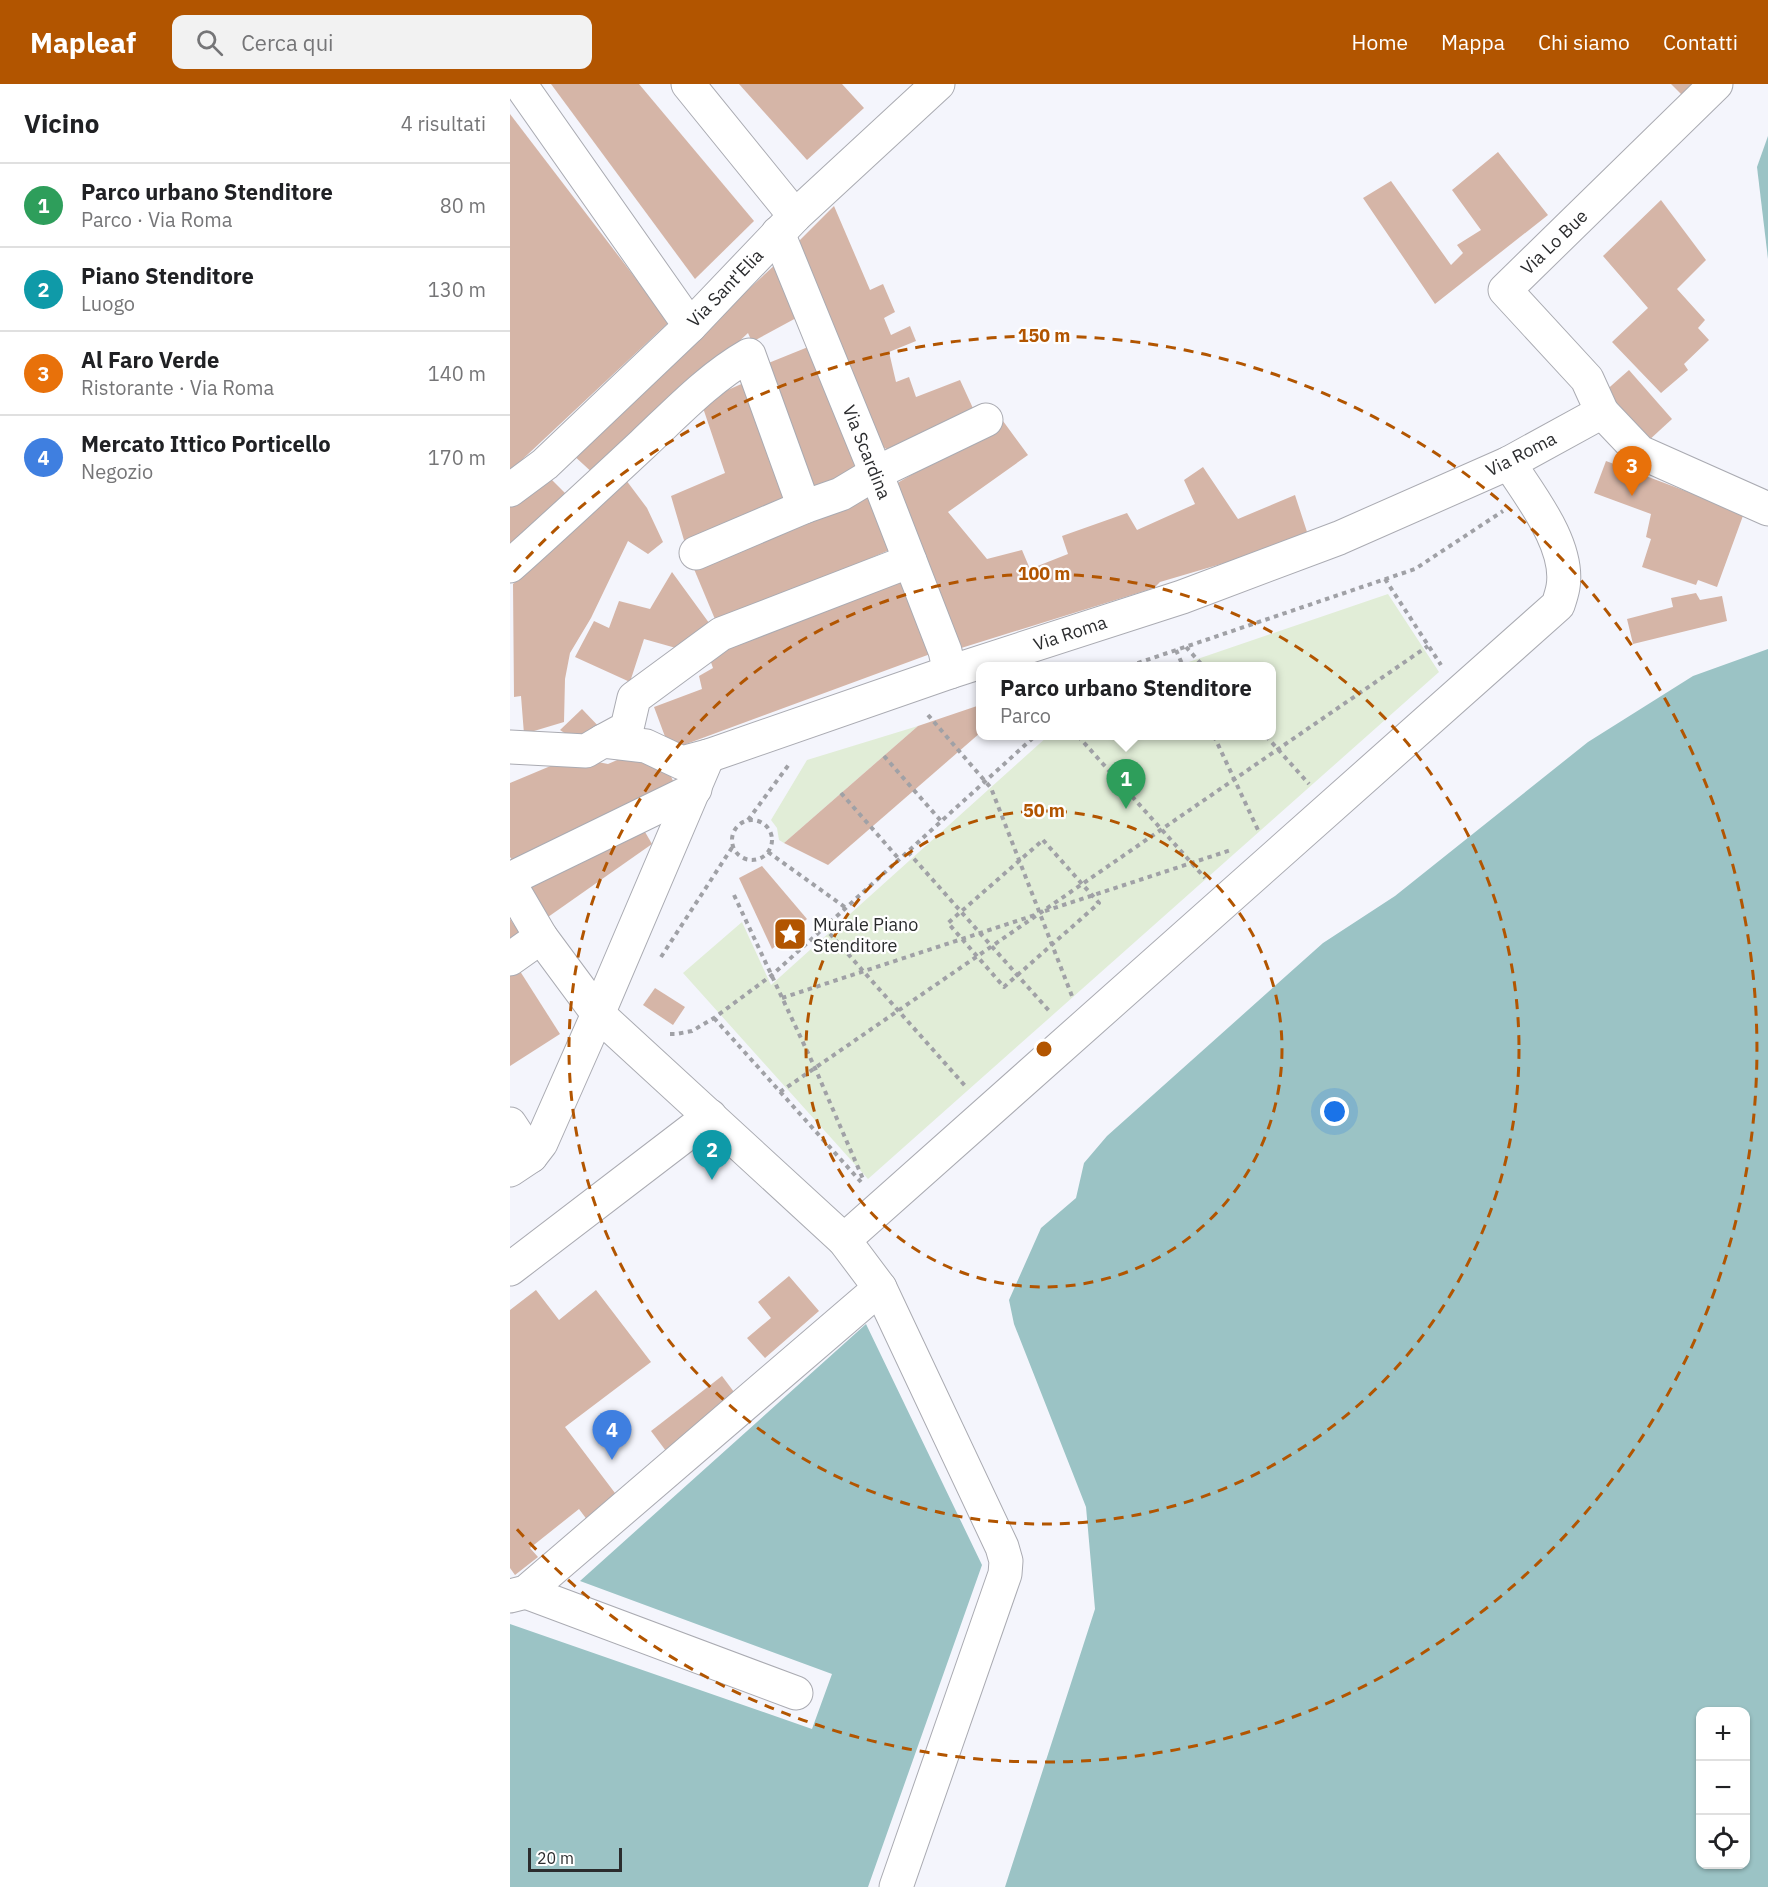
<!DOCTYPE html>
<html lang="it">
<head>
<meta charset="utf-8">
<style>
	body { margin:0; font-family:"IBM Plex Sans",sans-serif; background:#f2f2f2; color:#202124 }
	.controls { position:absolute; right:18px; bottom:18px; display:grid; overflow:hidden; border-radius:12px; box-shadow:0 2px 4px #0004 }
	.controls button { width:54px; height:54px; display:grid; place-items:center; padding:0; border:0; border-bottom:2px solid #e0e0e0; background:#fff; color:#202124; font:30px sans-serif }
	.scale { position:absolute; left:18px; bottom:15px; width:94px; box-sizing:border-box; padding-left:6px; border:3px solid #2b2c2e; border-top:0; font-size:16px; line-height:21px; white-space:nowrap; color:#2b2c2e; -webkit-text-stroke:4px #fff; paint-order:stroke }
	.you { position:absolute; left:825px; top:1028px; width:21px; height:21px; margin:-15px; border:4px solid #fff; border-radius:50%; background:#1a73e8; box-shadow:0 0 0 9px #1a73e833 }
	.badge { display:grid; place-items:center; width:39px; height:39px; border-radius:50%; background:#b25500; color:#fff; font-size:20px; font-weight:700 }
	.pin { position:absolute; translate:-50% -50px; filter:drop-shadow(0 2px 3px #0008) }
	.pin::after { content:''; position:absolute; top:32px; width:21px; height:18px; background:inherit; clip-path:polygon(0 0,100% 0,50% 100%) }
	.popup { position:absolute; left:466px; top:578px; width:300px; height:78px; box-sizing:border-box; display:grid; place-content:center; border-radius:12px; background:#fff; filter:drop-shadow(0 2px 4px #0005); font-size:20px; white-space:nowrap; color:#757577 }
	.popup b { font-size:22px; color:#202124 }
	.popup::after { content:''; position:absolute; left:50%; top:100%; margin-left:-12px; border:12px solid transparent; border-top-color:#fff }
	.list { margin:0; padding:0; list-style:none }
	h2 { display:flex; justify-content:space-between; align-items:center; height:78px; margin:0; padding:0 24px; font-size:26px }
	h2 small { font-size:20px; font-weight:400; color:#757577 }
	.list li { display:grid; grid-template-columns:39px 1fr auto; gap:18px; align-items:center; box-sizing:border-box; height:84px; padding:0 24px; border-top:2px solid #e0e0e0 }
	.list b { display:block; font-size:22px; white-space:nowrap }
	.list p { margin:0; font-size:20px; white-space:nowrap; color:#757577 }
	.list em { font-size:20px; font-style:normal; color:#757577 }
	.icon { flex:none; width:33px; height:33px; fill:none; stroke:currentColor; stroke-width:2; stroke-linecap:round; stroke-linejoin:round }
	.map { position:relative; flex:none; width:1258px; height:1803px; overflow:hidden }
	header { display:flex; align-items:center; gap:36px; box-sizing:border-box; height:84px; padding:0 30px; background:#b25500; color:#fff }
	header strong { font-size:28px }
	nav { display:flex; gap:33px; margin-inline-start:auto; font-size:21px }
	.search { width:420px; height:54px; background:#f2f2f2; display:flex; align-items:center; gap:15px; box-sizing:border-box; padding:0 21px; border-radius:12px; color:#757577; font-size:22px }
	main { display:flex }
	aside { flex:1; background:#fff }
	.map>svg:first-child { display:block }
	.green { fill:#e1edd7 }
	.water { fill:#9bc3c5; fill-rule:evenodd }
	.building { fill:#d5b5a7 }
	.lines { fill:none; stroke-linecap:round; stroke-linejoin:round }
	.minor-casing { stroke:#aaabb2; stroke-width:35 }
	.path { stroke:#a0a1a6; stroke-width:4; stroke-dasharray:4.5 4.5; stroke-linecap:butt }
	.minor { stroke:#fff; stroke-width:33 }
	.ring { fill:none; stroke:#b25500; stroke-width:3; stroke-dasharray:10 8 }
	.labels { text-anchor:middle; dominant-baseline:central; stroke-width:4.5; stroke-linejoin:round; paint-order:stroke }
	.street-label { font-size:18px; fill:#2b2c2e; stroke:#fff }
	.poi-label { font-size:18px; fill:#2b2c2e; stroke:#fff; text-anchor:start }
	.centre { fill:#b25500; stroke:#fff; stroke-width:3 }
	.ring-label { font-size:18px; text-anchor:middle; font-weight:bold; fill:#b25500; stroke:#fff; stroke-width:4.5; stroke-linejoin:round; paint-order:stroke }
</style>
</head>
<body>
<header>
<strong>Mapleaf</strong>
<div class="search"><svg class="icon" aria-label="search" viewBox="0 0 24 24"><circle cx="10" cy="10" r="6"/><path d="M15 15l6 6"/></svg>Cerca qui</div>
<nav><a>Home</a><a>Mappa</a><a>Chi siamo</a><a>Contatti</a></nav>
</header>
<main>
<aside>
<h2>Vicino<small>4 risultati</small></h2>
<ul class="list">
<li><span class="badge" style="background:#2e9e5b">1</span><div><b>Parco urbano Stenditore</b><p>Parco · Via Roma</p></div><em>80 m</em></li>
<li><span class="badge" style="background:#0f9aa8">2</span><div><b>Piano Stenditore</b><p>Luogo</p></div><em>130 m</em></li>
<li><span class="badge" style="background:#e8710a">3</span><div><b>Al Faro Verde</b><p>Ristorante · Via Roma</p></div><em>140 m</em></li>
<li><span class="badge" style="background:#3f7fe0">4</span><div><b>Mercato Ittico Porticello</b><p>Negozio</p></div><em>170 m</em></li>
</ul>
</aside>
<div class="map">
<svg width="1258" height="1803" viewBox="0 0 1258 1803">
	<rect width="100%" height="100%" fill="#f4f5fc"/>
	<g class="green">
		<path d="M878,510L929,588L358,1095L173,889L232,838L261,901L538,652H762V582H667Z"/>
		<path d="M408,642L274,759L269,756L267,744L261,736L297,676Z"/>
	</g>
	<g class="water">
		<path d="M1258,52V175L1247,83Z"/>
		<path d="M1258,565V1803H495L585,1525L576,1423L504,1240L499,1216L531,1144L566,1114L574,1079L597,1052L813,859L885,812L1078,658L1183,592ZM1190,1628H1236V1780H1190Z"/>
		<path d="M356,1240L472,1481L358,1803H0V1540L302,1645L322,1590L70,1497Z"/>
	</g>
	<g class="building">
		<path d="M41,0H129L244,137L185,195Z"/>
		<path d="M229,0H332L354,24L297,76Z"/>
		<path d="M1161,0H1189L1176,15Z"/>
		<path d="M0,30L159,238L0,387Z"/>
		<path d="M988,68L1038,131L925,220L853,114L881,97L941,181L953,169L947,161L971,146L942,106Z"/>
		<path d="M1151,116L1196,176L1167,205L1195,236L1188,244L1199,256L1174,280L1178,286L1151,309L1102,258L1138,224L1093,172Z"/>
		<path d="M324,122L360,206L373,200L385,228L374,234L381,251L400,242L406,257L379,268L386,298L399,293L406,313L450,296L467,333L381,367L370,362L283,163Z"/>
		<path d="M268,178L288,233L242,258L238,249L86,392L61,369Z"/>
		<path d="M303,261L349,384L301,404L256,280Z"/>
		<path d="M1119,286L1162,335L1137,358L1093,309Z"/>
		<path d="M238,297L285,421L176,463L161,412L215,389L191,318Z"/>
		<path d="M493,337L518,371L438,428L477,475L512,466L520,485L558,470L552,452L617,429L627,446L685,420L674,396L693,383L728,435L785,411L799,454L650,498L644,504L448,565L384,401Z"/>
		<path d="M1096,377L1234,429L1207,503L1188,496L1186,501L1132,483L1141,455L1136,453L1141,430L1084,409Z"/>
		<path d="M38,392L60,414L0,465V419Z"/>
		<path d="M116,396L137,424L153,458L138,470L118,457L81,534L60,569L55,595L54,638L14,650L11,612L4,613L3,500Z"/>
		<path d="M361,408L384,464L207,540L184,485Z"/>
		<path d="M162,488L202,543L173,566L134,555L120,598L65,573L84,537L99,544L109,517L140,525Z"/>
		<path d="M392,490L423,569L160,666L144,623L192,605L189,592L203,584L197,567Z"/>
		<path d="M1186,509L1190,516L1212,512L1217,537L1123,560L1117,535L1163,523L1161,514Z"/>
		<path d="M470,621V649L318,781L274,759L408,642Z"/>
		<path d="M72,625L93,647L68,658L50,646Z"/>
		<path d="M121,670L154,677L164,699L2,776L0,773V699L62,673L98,680Z"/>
		<path d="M131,741L142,760L38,833L16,800Z"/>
		<path d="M252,782L297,835L262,865L229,794Z"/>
		<path d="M0,835L12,852L0,860Z"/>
		<path d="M8,884L50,950L0,982V889Z"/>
		<path d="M145,904L175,923L163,941L133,921Z"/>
		<path d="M279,1192L309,1227L255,1274L237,1254L261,1234L248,1218Z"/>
		<path d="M26,1206L49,1236L86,1206L141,1278L55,1343L108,1413L78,1437L69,1425L20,1464L28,1473L5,1491L0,1484V1226Z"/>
		<path d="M212,1292L230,1316L159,1371L141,1347Z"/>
	</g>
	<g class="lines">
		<g class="minor-casing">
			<g id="minor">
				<path d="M10,0L180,242"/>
				<path d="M178,0L285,132"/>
				<path d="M1206,0L995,206L1077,295L1092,328L1130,368L1258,425"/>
				<path d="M268,149L366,389L435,567L440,588"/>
				<path d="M0,406L35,380L180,242L285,132L428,0"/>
				<path d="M186,469L294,423L331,410L366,389L476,336"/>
				<path d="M0,482C45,442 89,401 133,360C167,328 199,294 239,271L294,423"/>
				<path d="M93,657L117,644L124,614L211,550L400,477"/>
				<path d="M0,663L76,667L93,657L136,662L172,679L198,672L440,588L672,513L829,454L999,379L1092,328"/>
				<path d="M0,795L185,705"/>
				<path d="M0,800L31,853L88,930L334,1156L370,1204L492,1463L496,1477L495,1490L386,1803"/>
				<path d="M0,875L31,853"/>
				<path d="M0,1040L21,1072"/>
				<path d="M0,1086L21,1072L31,1059L88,930L198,672"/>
				<path d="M334,1156L1048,521C1050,515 1052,509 1053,503C1060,461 1020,412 999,379"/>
				<path d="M0,1185L200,1032"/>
				<path d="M16,1508L286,1609"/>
				<path d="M0,1512L16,1508L370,1204"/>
			</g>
		</g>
		<g class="path">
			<path d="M875,495L931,581"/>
			<path d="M676,563L693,582"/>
			<path d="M666,566L673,582"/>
			<path d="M619,582L905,485L993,427"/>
			<path d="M418,631L481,704L562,912"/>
			<path d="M568,652L695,794"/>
			<path d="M704,652L748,746"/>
			<path d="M756,652L799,700"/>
			<path d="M374,672L431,737"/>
			<path d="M331,709L389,775"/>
			<circle cx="242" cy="756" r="20"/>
			<path d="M238,736L280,679"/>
			<path d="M533,756L589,819L494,903L438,839Z"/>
			<path d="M258,768L336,824"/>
			<path d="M398,768L541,929"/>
			<path d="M224,811L305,984L353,1095"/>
			<path d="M535,827L721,766"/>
			<path d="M314,843L457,1004"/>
			<path d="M151,873L223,762"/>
			<path d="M272,914L525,831"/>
			<path d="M204,934L351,1098"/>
			<path d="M160,950H166L182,947L204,934L262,891L525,652"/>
			<path d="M270,1008L918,562"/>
		</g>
		<use href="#minor" class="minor"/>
	</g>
	<g class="ring">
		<circle cx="534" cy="965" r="238"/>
		<circle cx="534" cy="965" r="475"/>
		<path d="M4 488A713 713 0 1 1 4 1442"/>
	</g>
	<defs>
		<g id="sight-square" transform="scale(1.725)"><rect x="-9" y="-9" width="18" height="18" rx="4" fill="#b25500" stroke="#fff"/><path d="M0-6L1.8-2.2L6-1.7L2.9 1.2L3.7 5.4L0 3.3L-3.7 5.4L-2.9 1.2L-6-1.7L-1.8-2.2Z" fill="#fff"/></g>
	</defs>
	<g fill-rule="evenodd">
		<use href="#sight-square" x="280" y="850"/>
	</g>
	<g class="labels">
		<g class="street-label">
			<text transform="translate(1044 158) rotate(-44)">Via Lo Bue</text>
			<text transform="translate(215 204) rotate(-46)">Via Sant'Elia</text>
			<text transform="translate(357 368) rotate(68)">Via Scardina</text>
			<text transform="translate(1011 370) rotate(-27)">Via Roma</text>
			<text transform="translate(560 549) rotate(-18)">Via Roma</text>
		</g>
		<g class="poi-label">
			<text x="303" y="840">Murale Piano<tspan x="303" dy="21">Stenditore</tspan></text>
		</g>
	</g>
	<circle cx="534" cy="965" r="9" class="centre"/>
	<g class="ring-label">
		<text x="534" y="258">150 m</text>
		<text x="534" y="496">100 m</text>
		<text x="534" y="733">50 m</text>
	</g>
</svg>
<div class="controls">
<button>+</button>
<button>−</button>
<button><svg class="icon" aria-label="locate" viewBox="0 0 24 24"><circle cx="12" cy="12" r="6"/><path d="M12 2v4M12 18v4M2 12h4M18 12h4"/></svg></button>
</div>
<div class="scale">20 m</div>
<div class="you"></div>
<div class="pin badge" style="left:616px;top:725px;background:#2e9e5b">1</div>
<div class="popup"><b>Parco urbano Stenditore</b>Parco</div>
<div class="pin badge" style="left:202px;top:1096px;background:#0f9aa8">2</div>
<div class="pin badge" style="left:1122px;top:412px;background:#e8710a">3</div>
<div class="pin badge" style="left:102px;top:1376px;background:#3f7fe0">4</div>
</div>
</main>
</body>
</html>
